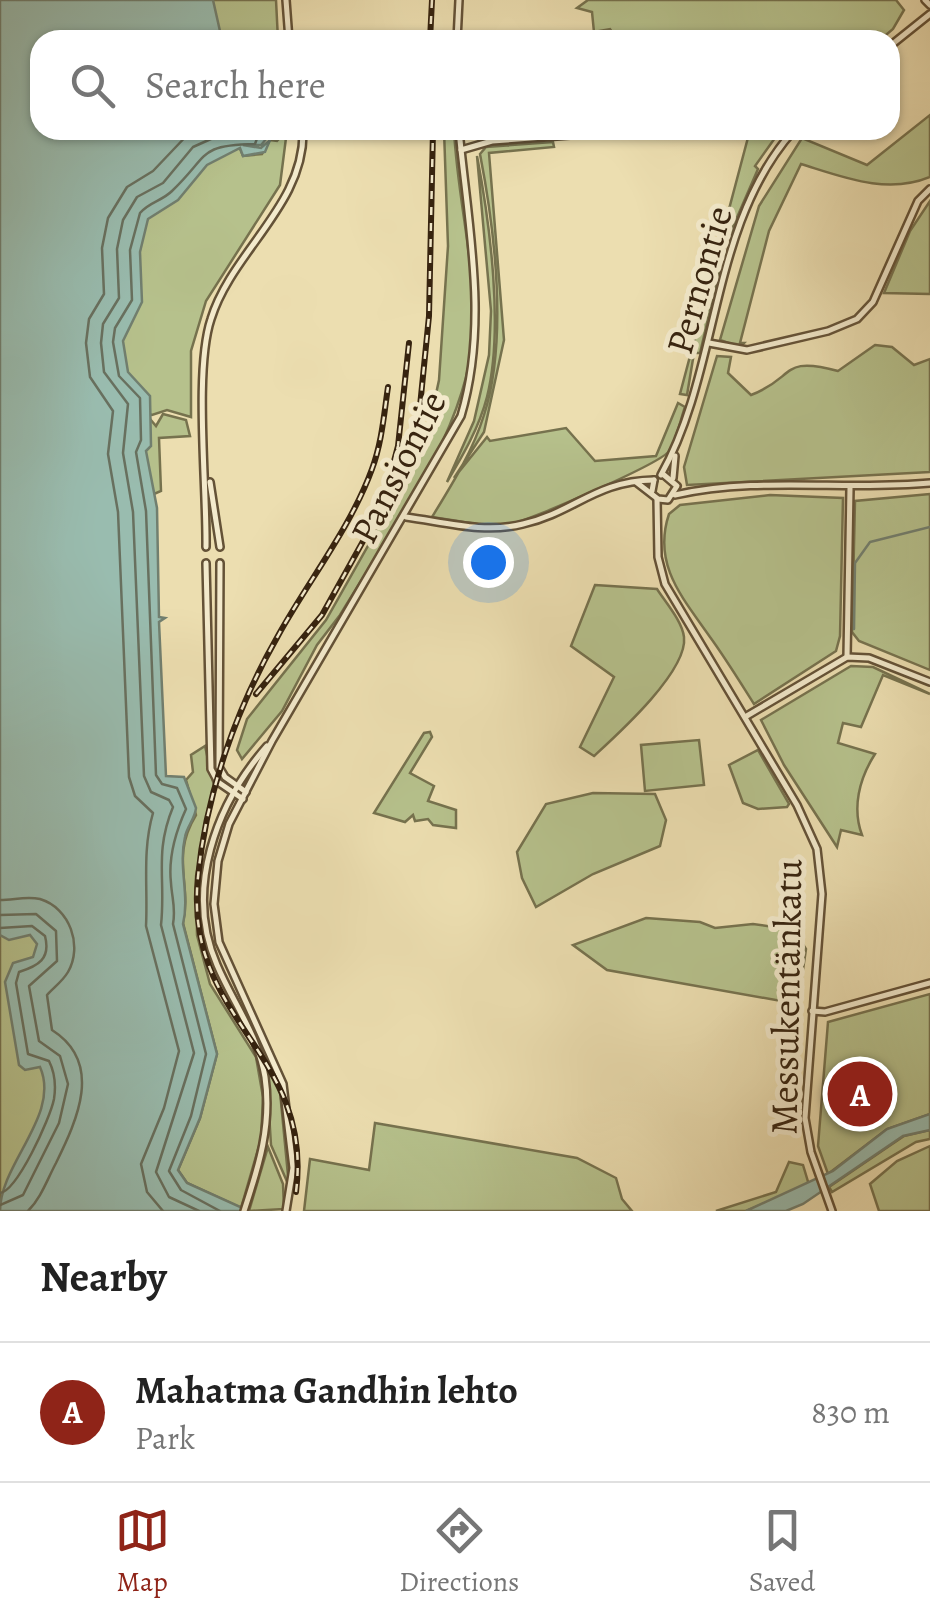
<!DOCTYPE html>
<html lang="en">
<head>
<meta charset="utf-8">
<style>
	body { margin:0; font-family:Alegreya,serif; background:#f2f2f2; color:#222 }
	.you { position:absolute; left:488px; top:562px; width:35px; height:35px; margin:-25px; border:8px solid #fff; border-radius:50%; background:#1a73e8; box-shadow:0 0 0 15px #1a73e833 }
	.badge { display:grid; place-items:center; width:65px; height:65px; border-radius:50%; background:#8f2418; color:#fff; font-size:32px; font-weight:700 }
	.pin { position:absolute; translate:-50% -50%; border:5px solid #fff; box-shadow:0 2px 10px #0006 }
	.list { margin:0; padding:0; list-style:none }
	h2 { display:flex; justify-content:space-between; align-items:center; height:130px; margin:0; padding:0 40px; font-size:42px }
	h2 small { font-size:32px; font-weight:400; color:#767676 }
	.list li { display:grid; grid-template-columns:65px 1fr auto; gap:30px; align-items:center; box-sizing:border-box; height:140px; padding:0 40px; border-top:2px solid #e0e0e0 }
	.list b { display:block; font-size:38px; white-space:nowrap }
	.list p { margin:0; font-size:32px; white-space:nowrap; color:#767676 }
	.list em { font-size:32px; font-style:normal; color:#767676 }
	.icon { flex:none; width:55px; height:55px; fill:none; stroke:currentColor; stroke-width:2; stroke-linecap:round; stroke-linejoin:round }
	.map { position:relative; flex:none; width:930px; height:1211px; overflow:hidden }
	.search { position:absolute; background:#fff; box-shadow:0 2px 8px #0004; left:30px; right:30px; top:30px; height:110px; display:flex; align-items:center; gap:25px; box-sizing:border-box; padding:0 35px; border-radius:30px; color:#767676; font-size:38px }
	.sheet { height:270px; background:#fff }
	nav { display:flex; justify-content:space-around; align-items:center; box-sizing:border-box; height:140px; border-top:2px solid #e0e0e0; background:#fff; font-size:28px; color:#767676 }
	nav a { display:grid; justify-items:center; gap:5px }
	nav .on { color:#8f2418 }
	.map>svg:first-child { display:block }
	.green { fill:#b6c18c; stroke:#76724e; stroke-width:2.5 }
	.water { fill:#99bcaf; stroke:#717f6f; stroke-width:2.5 }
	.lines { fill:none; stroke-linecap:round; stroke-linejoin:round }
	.shore { stroke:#68705f; stroke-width:2.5 }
	.stream { stroke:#717f6f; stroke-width:2.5 }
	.minor-casing { stroke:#645237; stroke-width:10 }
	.minor { stroke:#f3eacc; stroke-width:5 }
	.rail-casing { stroke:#36230f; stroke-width:6 }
	.rail { stroke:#f3eacc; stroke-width:2.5; stroke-dasharray:8; stroke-linecap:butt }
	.labels { text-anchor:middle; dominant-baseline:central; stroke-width:10; stroke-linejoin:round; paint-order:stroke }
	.street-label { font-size:38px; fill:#36230f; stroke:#f3eacc }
</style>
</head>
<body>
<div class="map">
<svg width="930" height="1211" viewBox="0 0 930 1211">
	<rect width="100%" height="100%" fill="#ecdeb0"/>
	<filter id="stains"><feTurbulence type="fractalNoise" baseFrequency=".002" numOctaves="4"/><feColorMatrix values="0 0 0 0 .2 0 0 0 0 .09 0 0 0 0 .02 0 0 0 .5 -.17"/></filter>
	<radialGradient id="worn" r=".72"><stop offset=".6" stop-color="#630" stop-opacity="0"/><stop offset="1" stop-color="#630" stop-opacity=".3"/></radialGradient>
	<g class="green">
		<path d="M206,0H276L278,40H215Z"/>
		<path d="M588,0H896L904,10L893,29L880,40H618L610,29L594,32L592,12L577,8Z"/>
		<path d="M930,115V177C887,195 843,177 801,164L769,231L740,343H744L740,347L720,340L759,206L802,138L867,165Z"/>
		<path d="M287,130L280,185L206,301L191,351V417L167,410L152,415L143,412L112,352L130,237L181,178L239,146L243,156L262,154L270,140L277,141Z"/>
		<path d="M444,130H454C457,191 472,251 474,312C477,419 394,525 340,615L317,645L282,711L242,759L237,750L247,719L326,620L425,445L439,380L448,246Z"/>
		<path d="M750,130H766L775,138L755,166L758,169L726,243L700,353H694L687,395L680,394Z"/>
		<path d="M553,142L554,147L489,153L504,340L484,432L454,478L487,437L490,441L566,428L595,461L656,456L678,403L685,407C680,421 677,439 669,451C663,462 530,521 510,524C484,527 458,521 432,517C451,486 473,451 484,415C508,340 495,231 480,154L486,147Z"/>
		<path d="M477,156C490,224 504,330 487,397C479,428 463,455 447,482L474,421L489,355L491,311Z"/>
		<path d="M930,201V294L884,293L910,231Z"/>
		<path d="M875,345L892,347L914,365L930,359V472L687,485L684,467L717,356L731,357L728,373L751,395C796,378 780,355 838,371Z"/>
		<path d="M163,414L186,420L190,436L159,438L161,491L154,494L138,443L150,419L156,426Z"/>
		<path d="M930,494V670L859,641L852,632L855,501Z"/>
		<path d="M770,495L843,498L840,636L836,651L754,704C740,682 726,659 710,637C683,598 652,565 669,514L680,505Z"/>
		<path d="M595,585L657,589C666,603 682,621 684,637C688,671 618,734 594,756L580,747L614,677L571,646Z"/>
		<path d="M851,666L873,667L930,694L883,675L861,727L843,723L838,743L875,754C859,779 852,808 862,835L841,830L837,847L784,765L761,720Z"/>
		<path d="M430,732L432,737L410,773L434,786L428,801L456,810V828L433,825L428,819L415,821L413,815L405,822L374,813L424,733Z"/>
		<path d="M699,740L704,785L645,791L641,745Z"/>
		<path d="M205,746L214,786L196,876L197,935L210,984L256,1057L263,1097L261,1139L241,1208L187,1183L178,1170L200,1118L217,1054L183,923C192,884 170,857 196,815L186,780L193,772L191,755Z"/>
		<path d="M758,750L789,804L787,807L758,809L743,803L729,765Z"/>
		<path d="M593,793L655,794L666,820L660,846L593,874L536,907L522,878L517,852L546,804Z"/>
		<path d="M0,877L58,915L67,1067L5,1211H0Z"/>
		<path d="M646,918L700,922L715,928L753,924L794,930L806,949L798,1004L607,970L573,945Z"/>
		<path d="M930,994V1114L887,1129L828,1174L818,1146L828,1022Z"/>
		<path d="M266,1064L280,1092L289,1186L271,1145Z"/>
		<path d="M375,1123L577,1158L616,1178L622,1199L632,1211H304L310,1159L369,1170Z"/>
		<path d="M930,1130V1139L916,1142L832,1192L829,1187L904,1136Z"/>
		<path d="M930,1146V1211H879L870,1184L897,1161Z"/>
		<path d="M268,1147L283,1184L284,1209L249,1211Z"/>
		<path d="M789,1162L803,1165L809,1185L746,1211H716L776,1192Z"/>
	</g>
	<g class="water">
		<path d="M0,0H213L222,40H40V130H274L261,145H243L261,148L270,140L265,152L243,156L240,148L207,165L178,200L148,219L140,252L142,302L123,341L128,372L150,396L151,446L146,451L157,508L159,617L165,618L159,622L166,776L184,777L196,808C195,819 187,826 185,837C178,867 190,895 183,924L217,1054L200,1118L178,1170L187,1183L249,1211H0C0,1163 61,1115 40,1067L25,1070L19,1065L5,982L13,963L33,957L37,944L30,935L9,940L0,935Z"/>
		<path d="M930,1114V1130L903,1136L803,1204L786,1211H746L833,1171L887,1129Z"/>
	</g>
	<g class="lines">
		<g class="shore">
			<path d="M0,900C14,900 26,896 40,899C70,908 83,946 68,972C62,982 53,988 47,995L52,1030C104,1063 77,1120 56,1163C47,1180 41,1198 28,1211"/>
			<path d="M0,915L36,914L56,931L57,961L29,986L39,1041L60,1056L68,1084L59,1123L23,1195L0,1205"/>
			<path d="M0,928L32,926L45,936C51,959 38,966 19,972L16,983L28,1054L49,1061C55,1073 56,1086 54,1099C50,1119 17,1191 0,1193"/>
			<path d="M163,1211L147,1192L141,1164L164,1108L179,1051L146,926C148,887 142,851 153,813L135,796L129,777L118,512L108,454L113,411L90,377L86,343L89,319L104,294L102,248L108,218L127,187L153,171L192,130"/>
			<path d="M199,1211L169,1197L156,1172L194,1053L161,925C166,880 154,853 173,807L169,800L151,792L144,776L133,512L123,453L128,404L104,372L101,343L103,324L119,298L117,249L123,220L137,197L163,183L193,147L231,130"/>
			<path d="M220,1211L181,1190L169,1171L191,1116L206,1054L173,924C176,908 172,899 171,883C168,857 176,831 186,809L177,788L162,784L156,775L146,511L136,452L141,440L140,398L119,376L113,342L115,328L132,300L130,250L140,213C149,202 162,201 172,191C210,155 197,145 255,144L260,130"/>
		</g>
		<path class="stream" d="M854,629L855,563L870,542L930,527"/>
		<g class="minor-casing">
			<g id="minor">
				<path d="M286,0L289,40"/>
				<path d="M925,0L930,5"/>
				<path d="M457,40L459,0"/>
				<path d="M890,46L930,14"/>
				<path d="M461,150L492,141L636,130"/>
				<path d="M709,343L747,350L828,331L857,319L873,302L918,201L930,189"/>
				<path d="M661,475C721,368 709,225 794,130"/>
				<path d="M673,478L675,456"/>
				<path d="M210,482L220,547"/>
				<path d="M636,482L658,499L668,500L677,486L664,475"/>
				<path d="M652,491L654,480"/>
				<path d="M675,495C758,476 846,491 930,483"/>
				<path d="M657,499L658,557L665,584L797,805L817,849L822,894L805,1118L811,1152L832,1211"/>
				<path d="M406,517C444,522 485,534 523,524C575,512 595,481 654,480"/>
				<path d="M206,547C207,488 194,370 211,319C232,251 305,205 303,130"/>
				<path d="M206,563L211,769L218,782L243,799"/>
				<path d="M220,563L219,767L225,777L246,792"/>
				<path d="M847,657L850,488"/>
				<path d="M745,717L847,657L869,658L930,682"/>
				<path d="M812,1011L825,1012L930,983"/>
				<path d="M244,1211C259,1166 272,1124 265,1077C258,1035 233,1003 217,965C184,890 216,804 267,746"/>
				<path d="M286,1211L293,1168L283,1084L219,942L214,904L218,861L229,824L272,741L461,416C489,322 468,226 459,130"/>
			</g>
		</g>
		<use href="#minor" class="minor"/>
		<g class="rail-casing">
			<g id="rail">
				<path d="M430,40L432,0"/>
				<path d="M389,480L398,446L409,343"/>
				<path d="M256,694L322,615L416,446L429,316L433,130"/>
				<path d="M296,1192C314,1051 183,1021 198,877C206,793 237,707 279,634C309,580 351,527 372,469C382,442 384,414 388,387"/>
			</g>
		</g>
		<use href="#rail" class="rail"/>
	</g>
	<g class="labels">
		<g class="street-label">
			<text transform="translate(699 280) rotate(-74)">Pernontie</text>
			<text transform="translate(398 467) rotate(-63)">Pansiontie</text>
			<text transform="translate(786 997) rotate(-89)">Messukentänkatu</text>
		</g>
	</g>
	<rect width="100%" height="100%" filter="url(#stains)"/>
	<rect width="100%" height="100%" fill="url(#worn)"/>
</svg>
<div class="you"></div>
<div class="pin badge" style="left:860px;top:1094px">A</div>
<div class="search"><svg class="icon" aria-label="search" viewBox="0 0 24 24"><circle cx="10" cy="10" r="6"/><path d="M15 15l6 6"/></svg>Search here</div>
</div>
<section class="sheet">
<h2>Nearby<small></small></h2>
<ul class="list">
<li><span class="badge">A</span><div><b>Mahatma Gandhin lehto</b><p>Park</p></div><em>830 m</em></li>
</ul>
</section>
<nav>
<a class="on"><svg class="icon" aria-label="map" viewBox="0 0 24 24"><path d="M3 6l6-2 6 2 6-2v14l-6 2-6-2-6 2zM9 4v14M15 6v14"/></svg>Map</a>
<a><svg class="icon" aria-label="directions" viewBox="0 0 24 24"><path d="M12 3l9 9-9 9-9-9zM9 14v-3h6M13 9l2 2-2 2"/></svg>Directions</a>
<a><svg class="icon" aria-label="saved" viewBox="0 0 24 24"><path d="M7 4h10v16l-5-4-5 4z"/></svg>Saved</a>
</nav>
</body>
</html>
